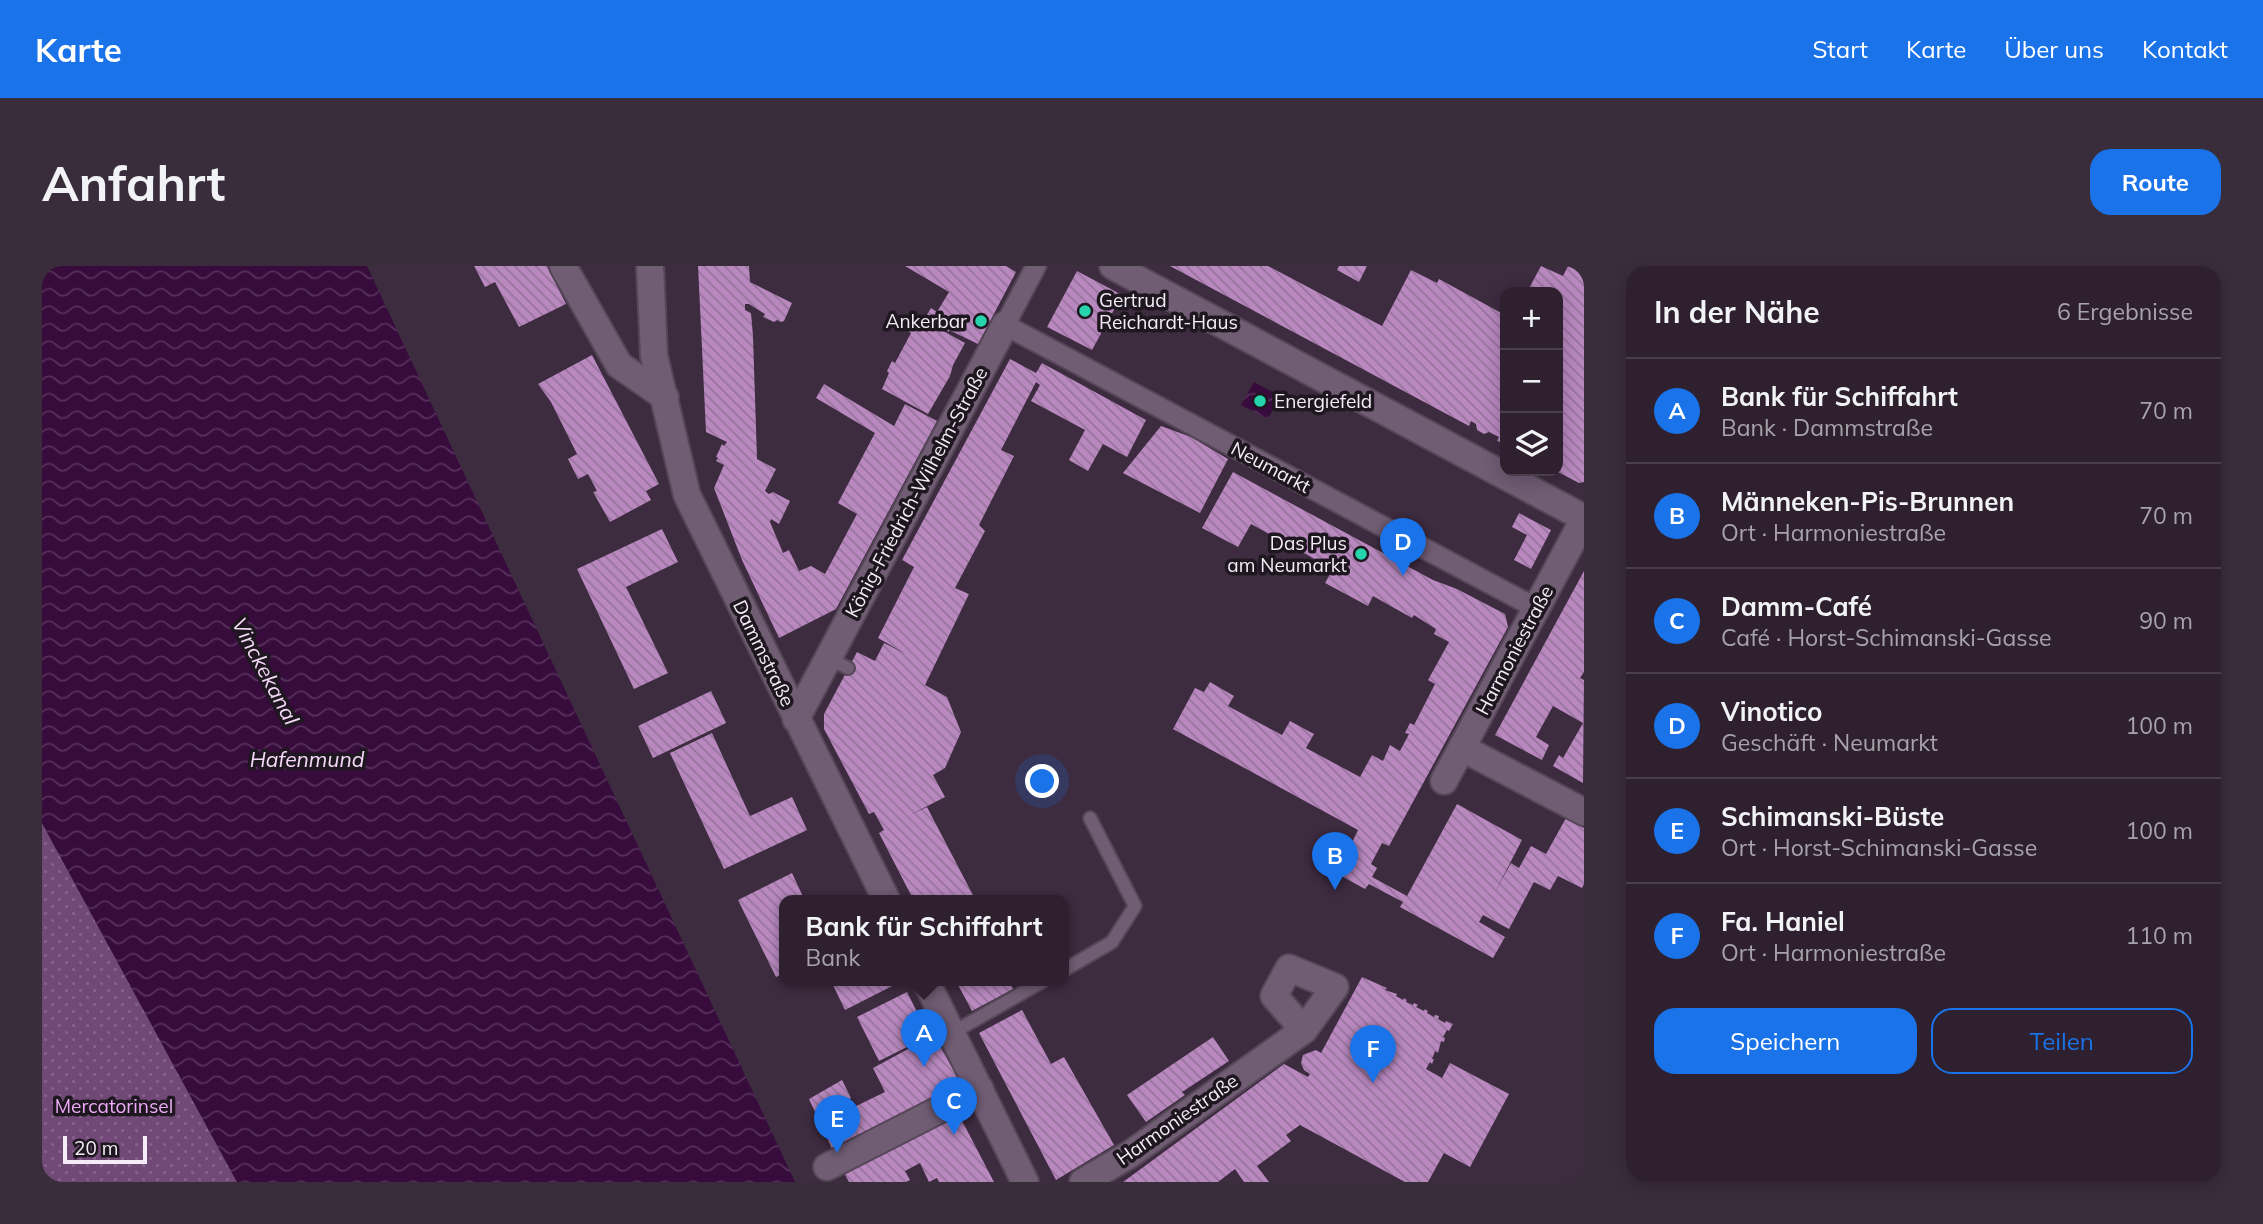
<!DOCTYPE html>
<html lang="de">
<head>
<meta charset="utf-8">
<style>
	body { margin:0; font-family:Mulish,sans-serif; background:#3a2d3b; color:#f1f3f6 }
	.controls { position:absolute; right:21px; top:21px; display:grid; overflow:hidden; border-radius:14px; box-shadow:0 4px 18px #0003 }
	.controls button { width:63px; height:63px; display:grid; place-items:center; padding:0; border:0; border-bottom:2px solid #493e4b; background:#2e202f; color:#f1f3f6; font:35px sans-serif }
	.scale { position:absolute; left:21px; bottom:18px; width:84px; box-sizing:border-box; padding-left:7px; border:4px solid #f6ebf8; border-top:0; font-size:19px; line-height:24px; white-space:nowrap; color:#f6ebf8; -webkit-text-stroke:5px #1f1720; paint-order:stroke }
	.you { position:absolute; left:1001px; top:516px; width:24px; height:24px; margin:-18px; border:5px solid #fff; border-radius:50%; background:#1a73e8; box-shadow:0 0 0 10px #1a73e833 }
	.badge { display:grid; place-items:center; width:46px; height:46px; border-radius:50%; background:#1a73e8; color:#fff; font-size:23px; font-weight:700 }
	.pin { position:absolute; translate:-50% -58px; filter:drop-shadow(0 2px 4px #0008) }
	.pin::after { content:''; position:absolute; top:37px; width:24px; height:21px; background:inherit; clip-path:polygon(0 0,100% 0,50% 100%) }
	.popup { position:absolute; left:737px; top:629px; width:290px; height:91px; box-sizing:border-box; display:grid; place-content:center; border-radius:14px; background:#2e202f; filter:drop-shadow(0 2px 5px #0005); font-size:23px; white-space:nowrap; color:#a7a3aa }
	.popup b { font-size:26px; color:#f1f3f6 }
	.popup::after { content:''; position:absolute; left:50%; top:100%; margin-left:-14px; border:14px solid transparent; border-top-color:#2e202f }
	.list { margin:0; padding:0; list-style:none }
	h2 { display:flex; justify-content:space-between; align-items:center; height:91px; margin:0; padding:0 28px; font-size:30px }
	h2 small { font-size:23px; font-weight:400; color:#a7a3aa }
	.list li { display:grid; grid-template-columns:46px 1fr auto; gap:21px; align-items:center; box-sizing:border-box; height:105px; padding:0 28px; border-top:2px solid #493e4b }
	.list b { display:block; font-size:26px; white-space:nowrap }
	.list p { margin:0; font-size:23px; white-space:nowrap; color:#a7a3aa }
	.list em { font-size:23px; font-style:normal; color:#a7a3aa }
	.actions { display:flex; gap:14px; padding:21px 28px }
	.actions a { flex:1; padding:16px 0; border:2px solid #1a73e8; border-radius:21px; text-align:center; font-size:24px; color:#1a73e8 }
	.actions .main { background:#1a73e8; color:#fff }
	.icon { flex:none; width:38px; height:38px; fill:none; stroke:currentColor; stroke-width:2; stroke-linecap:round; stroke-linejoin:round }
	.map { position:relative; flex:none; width:1542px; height:916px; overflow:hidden; border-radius:21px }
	header { display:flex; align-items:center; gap:42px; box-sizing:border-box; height:98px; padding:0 35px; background:#1a73e8; color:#fff }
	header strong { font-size:33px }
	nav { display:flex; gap:38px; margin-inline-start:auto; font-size:24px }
	.intro { display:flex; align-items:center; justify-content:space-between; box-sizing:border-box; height:168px; padding:0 42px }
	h1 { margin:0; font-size:49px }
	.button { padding:18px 32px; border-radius:21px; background:#1a73e8; color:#fff; font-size:24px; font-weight:700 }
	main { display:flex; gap:42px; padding:0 42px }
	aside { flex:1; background:#2e202f; border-radius:21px; box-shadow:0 4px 18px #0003 }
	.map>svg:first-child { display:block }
	.park { fill:url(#park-dots) }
	.water { fill:url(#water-waves) }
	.building { fill:url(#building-back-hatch) }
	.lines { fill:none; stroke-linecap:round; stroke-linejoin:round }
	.service-casing { stroke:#564758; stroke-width:16 }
	.pedestrian-casing { stroke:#564758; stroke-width:23 }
	.minor-casing { stroke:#564758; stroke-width:30 }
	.service { stroke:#705c73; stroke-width:12 }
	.pedestrian { stroke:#705c73; stroke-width:19 }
	.minor { stroke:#705c73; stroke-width:26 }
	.poi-dot { fill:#27d5ad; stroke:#1f1720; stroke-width:2.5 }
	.labels { text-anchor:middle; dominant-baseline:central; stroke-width:7; stroke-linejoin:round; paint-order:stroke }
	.poi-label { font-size:19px; fill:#f6ebf8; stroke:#1f1720; text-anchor:start }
	.street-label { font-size:19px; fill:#f6ebf8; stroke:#1f1720 }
	.park-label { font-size:19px; fill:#edabf7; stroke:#1f1720 }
	.water-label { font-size:21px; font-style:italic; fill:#f5d9f8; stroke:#1f1720 }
</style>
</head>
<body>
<header>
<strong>Karte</strong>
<nav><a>Start</a><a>Karte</a><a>Über uns</a><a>Kontakt</a></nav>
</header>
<div class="intro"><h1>Anfahrt</h1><a class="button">Route</a></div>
<main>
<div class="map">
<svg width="1542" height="916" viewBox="0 0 1542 916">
	<defs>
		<pattern id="park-dots" width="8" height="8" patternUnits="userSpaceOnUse" patternTransform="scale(1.75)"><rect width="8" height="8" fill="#704976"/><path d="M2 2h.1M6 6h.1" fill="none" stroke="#85638a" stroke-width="1.8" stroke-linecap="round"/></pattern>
		<pattern id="water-waves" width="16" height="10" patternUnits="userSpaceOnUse" patternTransform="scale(1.75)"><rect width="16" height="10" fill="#370c3d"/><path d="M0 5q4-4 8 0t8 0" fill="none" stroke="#55305a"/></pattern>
		<pattern id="building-back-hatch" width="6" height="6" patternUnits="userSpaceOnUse" patternTransform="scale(1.75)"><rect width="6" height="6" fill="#b888bf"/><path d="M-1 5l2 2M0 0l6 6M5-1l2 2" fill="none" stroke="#97749c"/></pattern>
	</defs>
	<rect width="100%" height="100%" fill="#3d2b3f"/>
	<path class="park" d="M0,557L195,916H0Z"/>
	<g class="water">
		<path d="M0,0H325L753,916H195L0,557Z"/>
		<path d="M1212,116L1238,130L1226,153L1199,139Z"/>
	</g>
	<g class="building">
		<path d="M432,0H505L524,38L477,61L453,16L443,21Z"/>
		<path d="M656,0H707L708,16L750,37L742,55L739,56L735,54L732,56L721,51L723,48L707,38H703V44L709,47L711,70L715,193L734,203L723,225L727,228L731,226L748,235L737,258L729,253L728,256L741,287L747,284L757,305L769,300L783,308L815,248L796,237L833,167L774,132L782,118L852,160L863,138L895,155L794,343L737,372L700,294L672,222L682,199L674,195L676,192L674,191L680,178L682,180L685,176L664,166Z"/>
		<path d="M863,0H964L974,6L936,78L907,64V66L883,52L889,42L895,46L907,26Z"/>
		<path d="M1128,0H1226L1340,60L1369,4L1395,17L1397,13L1463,49V178L1455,175L1457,171L1447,166L1442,168L1435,164L1434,158L1429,155L1427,160Z"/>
		<path d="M1297,0H1325L1317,16L1295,4Z"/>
		<path d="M1499,0L1521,10L1526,0L1542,1V216L1537,217L1516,206V26H1485Z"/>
		<path d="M1035,5L1080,29L1050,84L1005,61Z"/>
		<path d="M874,50L923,77L911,99L908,110L886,148L840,123L847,107L845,105L850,95L853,97L869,67L866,65Z"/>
		<path d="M550,89L617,218L604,225L609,234L568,256L551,226L555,225L546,208L536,213L526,193L535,188L509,136L496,118Z"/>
		<path d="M968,93L994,107L1000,97L1104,154L1085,191L1061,178L1046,205L1027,194L1043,164L989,135L998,119L994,116L959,184L972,190L937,259L943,265L913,322L927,328L883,419L905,431L919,466L903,502L891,509L903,531L868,549L885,541L934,635H872L837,567L842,564L832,546L827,548L782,463V448L815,386L833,395L842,377L864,388L836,372L872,301L860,294Z"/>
		<path d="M1119,160L1149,171L1186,193L1158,247L1081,207Z"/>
		<path d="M1191,206L1391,314L1415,323L1463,348L1466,361L1347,580L1340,577L1329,598L1335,602L1330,611L1365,630L1415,538L1480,574L1453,626L1469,597L1477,602L1489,580L1504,588L1524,552L1542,562V618L1540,622L1516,610L1508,624L1492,616L1467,663L1441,649L1437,656L1463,671L1451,692L1358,641L1361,636L1340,625L1327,618L1323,623L1285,602L1296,582L1305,587L1316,564L1131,463L1153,422L1162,426L1168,416L1192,430L1186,440L1240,469L1248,455L1272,468L1264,482L1318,511L1330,489L1341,495L1348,479L1358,485L1367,468L1363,467L1368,457L1372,459L1393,418L1386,414L1407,376L1392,368L1394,363L1372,349L1370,352L1331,330L1326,340L1283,317L1291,303L1209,258L1196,281L1160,262Z"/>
		<path d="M1477,247L1509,264L1489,303L1472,294L1485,269L1470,261Z"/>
		<path d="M620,263L636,296L584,321L626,407L592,423L535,303Z"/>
		<path d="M1542,305V406L1538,412L1542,414L1541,517L1511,500L1517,489L1521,492L1541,457L1511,440L1494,471L1507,479L1500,494L1453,469Z"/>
		<path d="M669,425L684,457L611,492L596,460Z"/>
		<path d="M670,467L708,550L750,531L765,564L682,603L628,487Z"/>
		<path d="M750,607L763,635H742V707L734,711L696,634Z"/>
		<path d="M1320,711L1345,722L1343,724L1355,728L1354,730L1361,734L1362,732L1365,734L1364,736L1371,739L1372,737L1376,739L1374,741L1382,745L1383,743L1386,745L1385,747L1392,751L1393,749L1397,750L1396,753L1403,757L1404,755L1411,758L1407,765L1405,764L1401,771L1403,772L1402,776L1399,775L1396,787L1393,785L1390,793H1392L1390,798L1388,796L1384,803L1400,812L1408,797L1467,828L1428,901L1402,887L1386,916H1363L1258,859L1244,869L1249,875L1215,900L1227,916H1202L1193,903L1176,916H1081L1242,798L1266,811L1268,808L1262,804L1259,797L1261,789L1274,784L1279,787Z"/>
		<path d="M789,715H860L803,744Z"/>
		<path d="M914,715H967L971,723L930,745Z"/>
		<path d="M865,726L887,770L837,795L815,751Z"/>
		<path d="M980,744L1009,798L1022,791L1072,879L1014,914L937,767Z"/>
		<path d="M892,769L918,816L792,887L767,833L800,814L809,832L804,835L808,843L843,826L831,802Z"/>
		<path d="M1171,771L1187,795L1140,826L1143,829L1104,856L1085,829Z"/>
		<path d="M916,847L952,916H897L895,912L887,916L878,897L863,905L868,914L864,916H807L801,905Z"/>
	</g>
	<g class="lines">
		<g class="service-casing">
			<g id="service">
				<path d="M786,392L806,402"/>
				<path d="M1022,704L1070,676L1093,640L1048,552"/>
				<path d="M910,767L1001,715"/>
			</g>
		</g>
		<g class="pedestrian-casing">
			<path id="pedestrian" d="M994,0L963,59L1494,342"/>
		</g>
		<g class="minor-casing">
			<g id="minor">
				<path d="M521,0L577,99L623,131"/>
				<path d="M608,0L612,90L645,229L845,635"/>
				<path d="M1071,0L1542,252"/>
				<path d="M754,453L963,59"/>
				<path d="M1420,482L1542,546"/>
				<path d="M1402,515L1542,253"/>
				<path d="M884,715L983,916"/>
				<path d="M785,901L938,823"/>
				<path d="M1041,916L1087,889L1262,764L1293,721L1247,702L1232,730L1262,764"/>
			</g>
		</g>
		<use href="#service" class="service"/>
		<use href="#pedestrian" class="pedestrian"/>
		<use href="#minor" class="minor"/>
	</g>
	<g class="poi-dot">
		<circle cx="1043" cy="45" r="7"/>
		<circle cx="939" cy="55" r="7"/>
		<circle cx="1218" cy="135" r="7"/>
		<circle cx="1319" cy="288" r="7"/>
	</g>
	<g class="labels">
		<g class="poi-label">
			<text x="1057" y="34">Gertrud<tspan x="1057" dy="22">Reichardt-Haus</tspan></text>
			<text x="925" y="55" text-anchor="end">Ankerbar</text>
			<text x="1232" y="135">Energiefeld</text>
			<text x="1305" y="277" text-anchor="end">Das Plus<tspan x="1305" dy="22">am Neumarkt</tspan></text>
		</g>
		<g class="street-label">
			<text transform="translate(1229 201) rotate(28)">Neumarkt</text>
			<text transform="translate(874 226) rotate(-62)">König-Friedrich-Wilhelm-Straße</text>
			<text transform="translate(1472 384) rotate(-62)">Harmoniestraße</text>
			<text transform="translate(722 387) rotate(64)">Dammstraße</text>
			<text transform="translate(1135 853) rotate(-35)">Harmoniestraße</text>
		</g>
		<g class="park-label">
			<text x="72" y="840">Mercatorinsel</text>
		</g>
		<g class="water-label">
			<text transform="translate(224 405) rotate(62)">Vinckekanal</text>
			<text x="265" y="493">Hafenmund</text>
		</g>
	</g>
</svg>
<div class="controls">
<button>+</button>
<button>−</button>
<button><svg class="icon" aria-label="layers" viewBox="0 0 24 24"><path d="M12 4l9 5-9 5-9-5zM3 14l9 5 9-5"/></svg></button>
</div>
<div class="scale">20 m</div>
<div class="you"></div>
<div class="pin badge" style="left:882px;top:801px">A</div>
<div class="popup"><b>Bank für Schiffahrt</b>Bank</div>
<div class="pin badge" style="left:1293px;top:624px">B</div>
<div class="pin badge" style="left:912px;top:869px">C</div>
<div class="pin badge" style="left:1361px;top:310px">D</div>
<div class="pin badge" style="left:795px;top:887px">E</div>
<div class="pin badge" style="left:1331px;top:817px">F</div>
</div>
<aside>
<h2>In der Nähe<small>6 Ergebnisse</small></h2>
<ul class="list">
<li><span class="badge">A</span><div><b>Bank für Schiffahrt</b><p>Bank · Dammstraße</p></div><em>70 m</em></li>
<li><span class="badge">B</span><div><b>Männeken-Pis-Brunnen</b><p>Ort · Harmoniestraße</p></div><em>70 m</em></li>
<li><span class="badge">C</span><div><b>Damm-Café</b><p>Café · Horst-Schimanski-Gasse</p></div><em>90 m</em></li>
<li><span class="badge">D</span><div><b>Vinotico</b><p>Geschäft · Neumarkt</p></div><em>100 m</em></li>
<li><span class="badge">E</span><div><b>Schimanski-Büste</b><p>Ort · Horst-Schimanski-Gasse</p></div><em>100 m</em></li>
<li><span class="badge">F</span><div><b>Fa. Haniel</b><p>Ort · Harmoniestraße</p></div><em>110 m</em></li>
</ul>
<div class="actions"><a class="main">Speichern</a><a>Teilen</a></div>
</aside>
</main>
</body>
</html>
